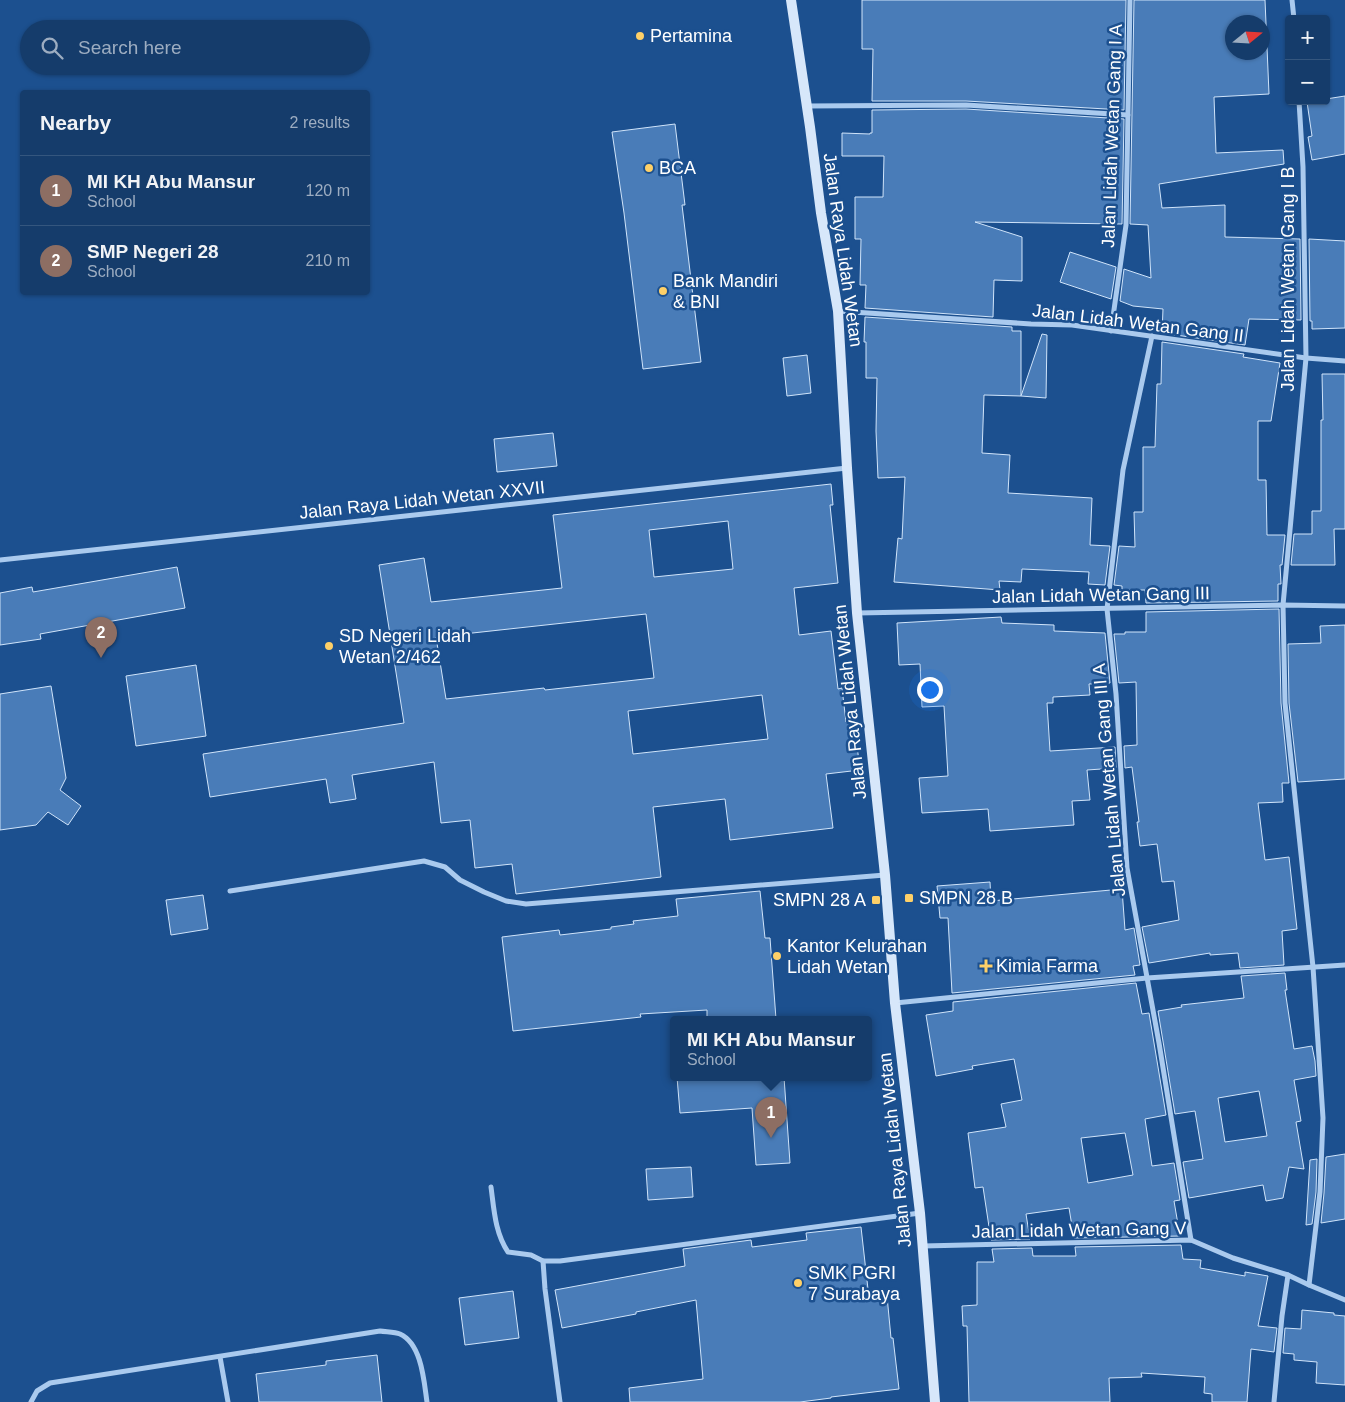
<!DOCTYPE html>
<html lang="en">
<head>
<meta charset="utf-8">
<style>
	body { margin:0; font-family:Helvetica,sans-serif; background:#224773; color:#f1f3f6 }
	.controls { position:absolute; right:15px; top:15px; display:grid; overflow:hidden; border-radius:5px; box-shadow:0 1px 4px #0004 }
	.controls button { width:45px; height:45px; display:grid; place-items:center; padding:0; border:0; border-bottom:1px solid #34567e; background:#153c6b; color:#f1f3f6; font:25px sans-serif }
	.compass { position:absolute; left:1225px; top:15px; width:45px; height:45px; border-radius:50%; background:#153c6b; box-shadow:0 1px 4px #0004; rotate:72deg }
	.you { position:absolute; left:929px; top:689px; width:18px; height:18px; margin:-12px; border:4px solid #fff; border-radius:50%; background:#1a73e8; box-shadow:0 0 0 8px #1a73e833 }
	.badge { display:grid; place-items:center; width:32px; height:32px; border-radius:50%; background:#ea580c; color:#fff; font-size:16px; font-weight:700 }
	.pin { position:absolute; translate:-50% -41px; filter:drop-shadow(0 1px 2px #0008) }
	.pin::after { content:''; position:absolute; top:26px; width:18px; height:15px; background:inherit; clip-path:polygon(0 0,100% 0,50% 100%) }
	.popup { position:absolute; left:670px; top:1016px; width:202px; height:65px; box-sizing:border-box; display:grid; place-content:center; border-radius:5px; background:#153c6b; filter:drop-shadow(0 1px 4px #0005); font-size:16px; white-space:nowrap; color:#9dadc1 }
	.popup b { font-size:19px; color:#f1f3f6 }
	.popup::after { content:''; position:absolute; left:50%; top:100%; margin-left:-10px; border:10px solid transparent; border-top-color:#153c6b }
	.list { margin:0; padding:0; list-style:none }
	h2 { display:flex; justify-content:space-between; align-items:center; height:65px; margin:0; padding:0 20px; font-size:21px }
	h2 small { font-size:16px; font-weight:400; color:#9dadc1 }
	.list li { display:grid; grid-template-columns:32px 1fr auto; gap:15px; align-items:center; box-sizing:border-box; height:70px; padding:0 20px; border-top:1px solid #34567e }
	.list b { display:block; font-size:19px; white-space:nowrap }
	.list p { margin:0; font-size:16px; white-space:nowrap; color:#9dadc1 }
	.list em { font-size:16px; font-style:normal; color:#9dadc1 }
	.icon { flex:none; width:28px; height:28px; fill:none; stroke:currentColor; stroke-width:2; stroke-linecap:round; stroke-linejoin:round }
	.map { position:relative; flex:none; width:1345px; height:1402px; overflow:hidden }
	.search { position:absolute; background:#153c6b; box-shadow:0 1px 4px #0004; left:20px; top:20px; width:350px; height:55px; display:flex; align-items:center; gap:12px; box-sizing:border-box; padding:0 18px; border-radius:28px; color:#9dadc1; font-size:19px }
	.panel { position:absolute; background:#153c6b; box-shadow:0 1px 4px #0004; left:20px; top:90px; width:350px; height:205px; border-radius:5px }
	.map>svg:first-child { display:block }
	.building { fill:#497cb8; stroke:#d0e4fa; fill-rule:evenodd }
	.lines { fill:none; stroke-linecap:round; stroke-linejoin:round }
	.minor { stroke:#aacaee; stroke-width:5 }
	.secondary { stroke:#d7e7fa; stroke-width:10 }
	.poi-dot { fill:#fed068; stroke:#1c508f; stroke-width:2 }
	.labels { text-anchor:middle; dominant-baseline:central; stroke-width:5; stroke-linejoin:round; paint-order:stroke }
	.poi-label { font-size:18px; fill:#fff; stroke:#1c508f; text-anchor:start }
	.street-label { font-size:18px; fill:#fff; stroke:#1c508f }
</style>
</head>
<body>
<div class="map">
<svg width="1345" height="1402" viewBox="0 0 1345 1402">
	<rect width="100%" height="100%" fill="#1c508f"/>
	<g class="building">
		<path d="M862,0H1126L1124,110L966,101H872L873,49H862Z"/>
		<path d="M1134,0H1265L1269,94L1214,97L1216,153L1283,150L1284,164L1159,184L1162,208L1225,205V237L1300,239L1301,320L1249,319L1245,345L1162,333L1163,309L1133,306L1120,301L1124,269L1151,278L1148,225L1130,224ZM1232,22H1262V52H1232Z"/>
		<path d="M1345,96V154L1312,160L1308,137L1312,136L1307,102L1326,101V99Z"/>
		<path d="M966,109L1124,119L1122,224L975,222L1022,237V281L994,280L993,317L865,308L866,285H860L861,239H855V197H883L884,156H842V133L870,134V133H872V110Z"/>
		<path d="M675,124L685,205H682L701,362L643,369L624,213L612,132Z"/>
		<path d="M1309,239L1345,241V328L1312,329V321H1310Z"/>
		<path d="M1070,252L1116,267L1111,299L1060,282Z"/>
		<path d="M865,317L1012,327V331H1021V396L984,395L982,453L1010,455L1008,493L1092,498L1090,545L1110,546L1105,585L1088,584L1089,572L1022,569L1021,582L999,581L1000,590L894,582L898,538L902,539L905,477L878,478L876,431L877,378H866V342H864Z"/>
		<path d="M1042,334L1047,335L1046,398L1021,396Z"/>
		<path d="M1162,342L1244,354L1243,357L1280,363L1271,421H1258V480H1266L1267,535H1285L1282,565H1280L1281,584H1278V601L1146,603L1145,590H1122V586L1114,585L1119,546L1135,547L1134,512H1143V447H1155L1157,384H1161Z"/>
		<path d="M807,355L811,393L787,396L783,358Z"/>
		<path d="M1322,374H1345V529H1334L1335,565H1291L1294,534H1312V511H1321V420H1323Z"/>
		<path d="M553,433L557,466L497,472L494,439Z"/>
		<path d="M831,484L833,505H830L838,583L794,588L799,635L831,631L838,689L842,688L846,722L854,721L860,770L826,774L833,828L730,840L725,799L653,807L661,877L516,894L512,864L475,868L470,820L441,823L434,762L352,775L356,799L330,803L326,779L210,797L203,754L404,723L379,565L424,558L431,602L562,588L553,515ZM728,521L733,569L654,577L649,530ZM646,614L654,678L545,690L544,688L446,699L436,637ZM762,695L768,739L633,754L628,711Z"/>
		<path d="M177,567L185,608L40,634L41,639L0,645V593L32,587L33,592Z"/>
		<path d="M1279,609L1281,703L1289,783H1282L1283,802L1258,803L1265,860L1289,857L1297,929L1282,931L1284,965L1240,968L1238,953L1210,955V953L1149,963L1142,927L1179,920L1174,881L1162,882L1157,844L1140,846L1137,822H1139L1132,767L1125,768L1124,746L1137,745L1136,682L1119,683L1114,634H1125V632H1146V612Z"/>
		<path d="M1001,617L1002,623L1054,625V631L1105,633L1110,683L1089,684L1090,695L1053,697V703H1047L1050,751L1115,747L1116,768L1087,770L1090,800L1072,801L1074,825L990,831L988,809L922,813L919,778L948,776L944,706L922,707L920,664L899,665L897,623Z"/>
		<path d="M1345,625V779L1298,782L1289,703L1288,644L1321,643L1320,626Z"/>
		<path d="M196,665L206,736L136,746L126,676Z"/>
		<path d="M51,686L66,778L60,790L81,806L68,825L48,812L36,825L0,830V694Z"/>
		<path d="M990,882L991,901L1122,889L1125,930L1134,928L1140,965L1133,966L1135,975L952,993L948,918H940L937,886Z"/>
		<path d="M760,891L765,938H770L776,1019H707V1010L640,1014L641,1017L513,1031L502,937L559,930L560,935L611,929V927L634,924L633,921L678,916L676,899Z"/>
		<path d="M203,895L208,929L171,935L166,900Z"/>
		<path d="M1285,973L1287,990H1285L1294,1049L1312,1046L1315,1061L1316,1076L1294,1080L1301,1121L1296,1122L1304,1169L1289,1167L1283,1198L1266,1201L1263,1185L1189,1198L1183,1162L1203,1159L1195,1111L1175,1114L1158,1011L1182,1007L1181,1005L1244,998L1241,976ZM1259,1091L1267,1136L1225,1142L1218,1098Z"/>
		<path d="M1136,983L1142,1014L1149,1013L1166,1115L1145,1119L1152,1166L1174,1163L1180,1200L1174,1201L1180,1236L1074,1238L1069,1208L1026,1214L1030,1239L991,1240L983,1187L975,1188L968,1133L1006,1127L1001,1104L1022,1100L1014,1059L972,1066L973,1069L936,1076L926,1015L953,1011V1002ZM1125,1133L1133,1175L1088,1183L1081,1138Z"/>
		<path d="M677,1077H784L790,1163L756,1165L752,1108L680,1113Z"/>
		<path d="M1345,1154V1219L1321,1223L1324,1193L1326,1157Z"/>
		<path d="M1317,1159L1316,1192L1312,1224L1306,1225L1310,1160Z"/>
		<path d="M691,1167L693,1197L648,1200L646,1169Z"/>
		<path d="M861,1227L869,1298L887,1296L891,1338H893L899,1389L831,1397V1398L800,1402H630L629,1388L703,1379L696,1300L636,1312V1314L562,1328L555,1290L685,1266L683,1249L751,1240L752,1247L807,1240L806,1233Z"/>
		<path d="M1181,1245L1183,1259L1201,1260L1200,1268L1245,1276V1272L1268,1276L1258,1326L1277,1328L1274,1352L1251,1349L1247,1402H1212V1394L1204,1393L1205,1377L1141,1373L1142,1377L1109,1378L1110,1402H969L967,1326H963L962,1306L977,1305V1262H994L992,1249L1032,1248L1033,1256H1076L1075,1247Z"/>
		<path d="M513,1291L519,1338L465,1345L459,1298Z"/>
		<path d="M1302,1310L1334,1313V1315L1345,1316V1385L1316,1383L1317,1362L1294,1360V1354L1283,1353L1285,1328L1301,1329Z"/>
		<path d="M377,1355L382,1402H259L256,1374L326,1365V1361Z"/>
	</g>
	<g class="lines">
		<g class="minor">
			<path d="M1292,0L1294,19"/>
			<path d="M1299,101L1303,167L1306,358L1283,605L1285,703L1313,967L1323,1118L1320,1192L1309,1285"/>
			<path d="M807,106L966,105L1128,115"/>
			<path d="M838,311L1031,324L1072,325L1306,358L1345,361"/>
			<path d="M1111,331L1126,225L1130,0"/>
			<path d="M1152,336L1123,470L1107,609L1116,694L1127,868L1159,1043L1191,1240"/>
			<path d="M0,560L847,468"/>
			<path d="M857,613L1283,605L1345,606"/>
			<path d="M230,891L424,861L445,867L460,880L484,892L506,901L526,904L885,875"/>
			<path d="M895,1003L1147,978L1345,965"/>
			<path d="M491,1187C494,1209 495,1233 508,1252L531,1255L543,1261H560L920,1213"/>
			<path d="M923,1246L1191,1240L1233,1258L1288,1275L1309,1285L1345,1300"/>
			<path d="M543,1261L545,1289L560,1402"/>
			<path d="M220,1357L228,1402"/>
			<path d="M31,1402L37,1391L50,1383L380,1331C386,1332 395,1332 400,1334C422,1344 424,1382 427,1402"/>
			<path d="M1274,1402L1282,1316L1288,1275"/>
		</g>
		<path class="secondary" d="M791,0L810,127L821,213L838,311L847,468L857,613L885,875L895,1003L920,1213L935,1402"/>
	</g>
	<g class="poi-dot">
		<circle cx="640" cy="36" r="5"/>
		<circle cx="649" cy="168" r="5"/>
		<circle cx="663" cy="291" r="5"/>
		<circle cx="329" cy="646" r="5"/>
		<rect x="904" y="893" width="10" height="10" rx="2.5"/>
		<rect x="871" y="895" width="10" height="10" rx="2.5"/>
		<circle cx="777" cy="956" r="5"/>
		<path d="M983.5 958.5h5v5h5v5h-5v5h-5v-5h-5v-5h5z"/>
		<circle cx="798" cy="1283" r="5"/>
	</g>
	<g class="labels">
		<g class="poi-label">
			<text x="650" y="36">Pertamina</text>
			<text x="659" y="168">BCA</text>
			<text x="673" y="281">Bank Mandiri<tspan x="673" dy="21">&amp; BNI</tspan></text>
			<text x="339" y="636">SD Negeri Lidah<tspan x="339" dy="21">Wetan 2/462</tspan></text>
			<text x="919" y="898">SMPN 28 B</text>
			<text x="866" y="900" text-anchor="end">SMPN 28 A</text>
			<text x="787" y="946">Kantor Kelurahan<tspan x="787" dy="21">Lidah Wetan</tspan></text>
			<text x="996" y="966">Kimia Farma</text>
			<text x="808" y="1273">SMK PGRI<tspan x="808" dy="21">7 Surabaya</tspan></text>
		</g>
		<g class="street-label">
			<text transform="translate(1112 136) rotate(-88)">Jalan Lidah Wetan Gang I A</text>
			<text transform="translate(843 250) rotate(82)">Jalan Raya Lidah Wetan</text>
			<text transform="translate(1288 279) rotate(-90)">Jalan Lidah Wetan Gang I B</text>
			<text transform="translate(1138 323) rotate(7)">Jalan Lidah Wetan Gang II</text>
			<text transform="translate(422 500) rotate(-6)">Jalan Raya Lidah Wetan XXVII</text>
			<text transform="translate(1101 595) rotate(-1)">Jalan Lidah Wetan Gang III</text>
			<text transform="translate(850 702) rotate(-96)">Jalan Raya Lidah Wetan</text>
			<text transform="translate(1109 780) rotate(-95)">Jalan Lidah Wetan Gang III A</text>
			<text transform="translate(895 1150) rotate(-96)">Jalan Raya Lidah Wetan</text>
			<text transform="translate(1079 1230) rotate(-1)">Jalan Lidah Wetan Gang V</text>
		</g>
	</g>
</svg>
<div class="controls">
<button>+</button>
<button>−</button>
</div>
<svg class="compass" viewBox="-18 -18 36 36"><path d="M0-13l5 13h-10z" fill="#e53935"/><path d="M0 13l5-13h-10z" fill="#9dadc1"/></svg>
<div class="you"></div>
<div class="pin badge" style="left:771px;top:1138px;background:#8d6e63">1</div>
<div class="popup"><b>MI KH Abu Mansur</b>School</div>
<div class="pin badge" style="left:101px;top:658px;background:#8d6e63">2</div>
<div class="search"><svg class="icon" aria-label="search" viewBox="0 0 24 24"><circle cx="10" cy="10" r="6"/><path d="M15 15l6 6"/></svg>Search here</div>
<section class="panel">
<h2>Nearby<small>2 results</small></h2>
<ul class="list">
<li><span class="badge" style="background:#8d6e63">1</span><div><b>MI KH Abu Mansur</b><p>School</p></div><em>120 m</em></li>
<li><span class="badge" style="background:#8d6e63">2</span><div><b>SMP Negeri 28</b><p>School</p></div><em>210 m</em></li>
</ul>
</section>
</div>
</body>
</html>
